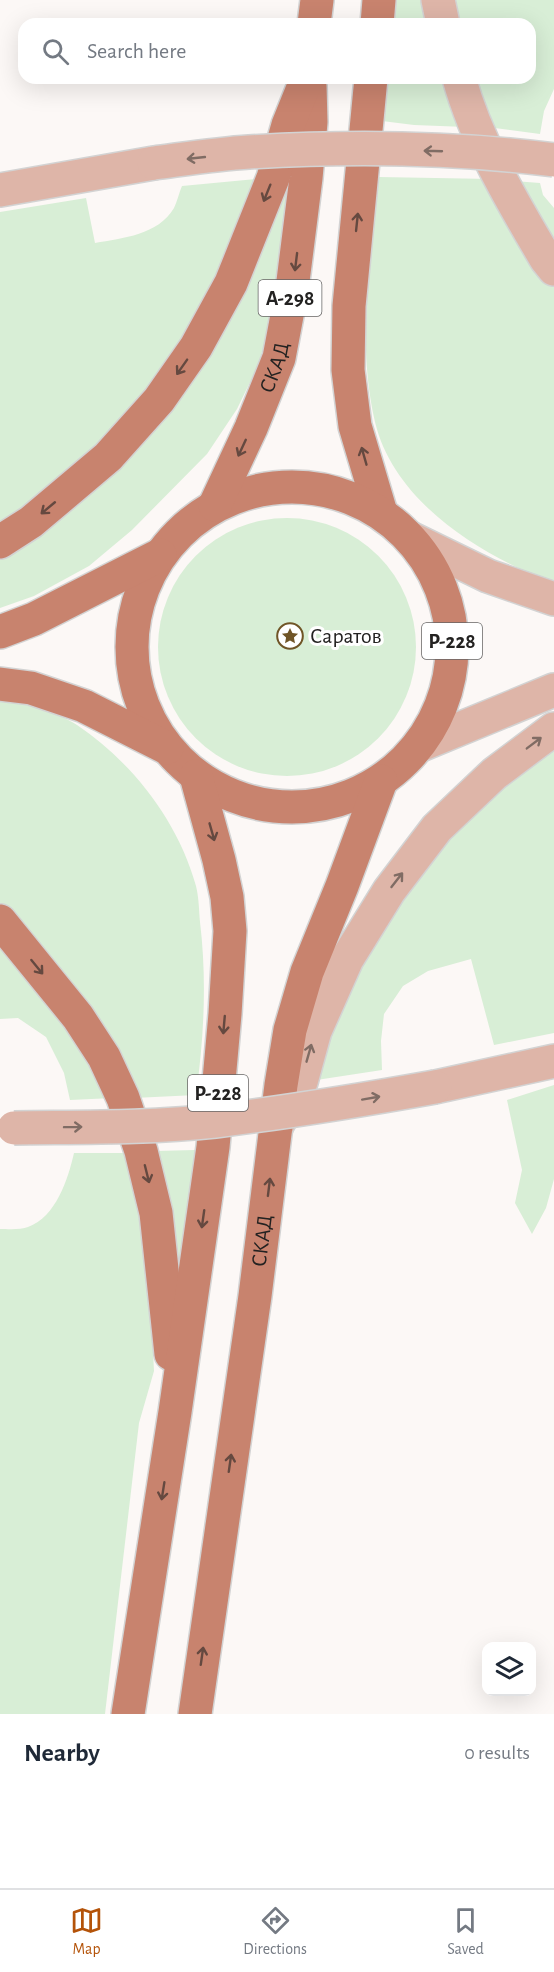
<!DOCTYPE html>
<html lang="en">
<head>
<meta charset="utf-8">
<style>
	body { margin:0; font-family:"Alegreya Sans",sans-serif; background:#f2f2f3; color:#1f2937 }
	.controls { position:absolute; right:18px; bottom:18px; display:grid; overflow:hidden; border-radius:12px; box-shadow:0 6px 24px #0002 }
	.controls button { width:54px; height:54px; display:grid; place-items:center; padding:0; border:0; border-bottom:2px solid #e0e1e3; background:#fff; color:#1f2937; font:30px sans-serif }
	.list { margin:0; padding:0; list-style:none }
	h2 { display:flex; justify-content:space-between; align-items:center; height:78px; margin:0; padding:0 24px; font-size:26px }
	h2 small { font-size:20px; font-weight:400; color:#747a83 }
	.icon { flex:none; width:33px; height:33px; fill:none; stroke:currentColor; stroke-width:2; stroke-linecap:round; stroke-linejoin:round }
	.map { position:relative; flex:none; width:554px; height:1714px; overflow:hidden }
	.search { position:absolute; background:#fff; box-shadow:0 6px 24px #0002; left:18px; right:18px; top:18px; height:66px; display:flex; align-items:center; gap:15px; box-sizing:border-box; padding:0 21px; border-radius:18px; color:#747a83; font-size:22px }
	.sheet { height:174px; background:#fff }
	nav { display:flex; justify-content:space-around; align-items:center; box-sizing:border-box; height:84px; border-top:2px solid #e0e1e3; background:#fff; font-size:16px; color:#747a83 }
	nav a { display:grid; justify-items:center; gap:3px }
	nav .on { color:#b45309 }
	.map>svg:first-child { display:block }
	.green { fill:#d8eed6 }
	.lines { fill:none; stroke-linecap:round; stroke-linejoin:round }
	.primary-casing { stroke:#d3d3d3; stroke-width:36 }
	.highway-casing { stroke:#d3d3d3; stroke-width:36 }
	.primary { stroke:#deb5a8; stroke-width:33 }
	.highway { stroke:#c8836e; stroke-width:33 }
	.primary-bridge-casing { stroke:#d3d3d3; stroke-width:36; stroke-linecap:butt }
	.primary-bridge { stroke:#deb5a8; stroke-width:33 }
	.oneway { stroke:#806c64 }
	.oneway2 { stroke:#654940 }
	.labels { text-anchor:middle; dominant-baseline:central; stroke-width:6; stroke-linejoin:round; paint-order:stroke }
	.shield { fill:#fff; stroke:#656464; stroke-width:1.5 }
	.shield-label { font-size:21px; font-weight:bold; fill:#232221 }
	.street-label { font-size:22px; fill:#232221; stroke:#fff }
	.poi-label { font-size:22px; fill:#232221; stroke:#fff; text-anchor:start }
</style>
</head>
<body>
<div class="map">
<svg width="554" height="1714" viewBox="0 0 554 1714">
	<rect width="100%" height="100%" fill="#fcf8f6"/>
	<g class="green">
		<path d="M394,0H427L433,24H392Z"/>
		<path d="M450,0H554V89L544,111L540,134L487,127L469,78H530V24H455Z"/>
		<path d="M387,78H449L466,127L414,125L382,121Z"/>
		<path d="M379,177L492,179L554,283V583C481,556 394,502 375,422C356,341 371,258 379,177Z"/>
		<path d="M283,178H293L278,300L257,368L237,409L207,454L132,530L89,566L34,596L0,608V558L114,466Z"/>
		<path d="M257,179L219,279L185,344L99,450L0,529V212L86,198L95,243C123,238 158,235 174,208C177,202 179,193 182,186Z"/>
		<path d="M514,181L540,183L543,195L554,208V249Z"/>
		<circle cx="287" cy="647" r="129"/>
		<path d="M0,697C23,703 57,712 77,725C133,763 178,821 196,886C199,898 199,911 200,922C207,980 204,1038 196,1095L134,1098L0,906Z"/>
		<path d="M554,741V1033L494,1045L471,959L428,971L403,986L384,1014L381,1041L382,1070L310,1081L357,961L447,835Z"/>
		<path d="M0,935L70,1022L113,1098L70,1100L64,1073L46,1037L18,1018L0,1019Z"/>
		<path d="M554,1085V1179L546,1208L532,1234L515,1203L522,1170L507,1100Z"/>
		<path d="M195,1150L179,1273L156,1151Z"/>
		<path d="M74,1153H124L139,1211L149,1275L154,1371L139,1423L105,1714H0V1229C8,1229 21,1230 28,1227C56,1217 68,1179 74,1153Z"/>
	</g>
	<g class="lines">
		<g class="primary-casing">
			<g id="primary">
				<path d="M438,0L443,24"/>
				<path d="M459,78C477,143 512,201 546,259L554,269"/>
				<path d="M0,190L154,163"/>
				<path d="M410,538L488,576L554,599"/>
				<path d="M418,746L554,690"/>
				<path d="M435,1087L554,1061"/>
				<path d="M277,1125L301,1082L315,1031L347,959L389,891L437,828L494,774L554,729"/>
			</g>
		</g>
		<g class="highway-casing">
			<g id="highway">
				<path d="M314,24L317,0"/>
				<path d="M377,24L379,0"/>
				<path d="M371,78L349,306L348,370L355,426L381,513"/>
				<circle cx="292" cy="647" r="160"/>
				<path id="s1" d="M215,505L251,428L279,358L292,289L306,178L311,122L310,86"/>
				<path d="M0,542L31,522L108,457L159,400L196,347L231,283L273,178L288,125L307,78"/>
				<path d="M0,632L34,619L160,555"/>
				<path d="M0,684L31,688L84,706L167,748"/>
				<path d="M0,921L78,1017L104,1057L123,1098L141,1151L156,1213L171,1354"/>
				<path d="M128,1714L175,1412L213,1147L225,1014L230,931L227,897L219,860L196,776"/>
				<path id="s2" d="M195,1714L255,1296L281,1085L290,1030L307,972L342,886L381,781"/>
			</g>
		</g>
		<use href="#primary" class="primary"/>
		<use href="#highway" class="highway"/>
		<g class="primary-bridge-casing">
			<g id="primary-bridge">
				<path d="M154,163C185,159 217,154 249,152C350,146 454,147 554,160"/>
				<path d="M14,1128C81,1127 148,1128 215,1121C289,1112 362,1100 435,1087"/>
			</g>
		</g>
		<use href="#primary-bridge" class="primary-bridge"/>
	</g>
	<defs><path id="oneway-shaft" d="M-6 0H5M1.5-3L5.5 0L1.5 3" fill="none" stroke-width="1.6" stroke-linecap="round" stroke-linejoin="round" transform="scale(1.5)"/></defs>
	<g class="oneway">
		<use href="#oneway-shaft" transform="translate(433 151) rotate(-178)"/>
		<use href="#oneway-shaft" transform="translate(196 158) rotate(174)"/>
		<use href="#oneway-shaft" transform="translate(534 743) rotate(-37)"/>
		<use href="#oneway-shaft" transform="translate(397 880) rotate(-52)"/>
		<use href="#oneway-shaft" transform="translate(309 1053) rotate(-74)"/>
		<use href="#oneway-shaft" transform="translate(371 1098) rotate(-10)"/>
		<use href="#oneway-shaft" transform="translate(73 1127) rotate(-1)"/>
	</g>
	<g class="oneway2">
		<use href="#oneway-shaft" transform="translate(267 193) rotate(112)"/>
		<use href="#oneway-shaft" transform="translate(357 222) rotate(-84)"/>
		<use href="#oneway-shaft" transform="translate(296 262) rotate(97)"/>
		<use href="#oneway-shaft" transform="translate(182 367) rotate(125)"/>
		<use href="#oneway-shaft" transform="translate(242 448) rotate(115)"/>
		<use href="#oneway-shaft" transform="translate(364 456) rotate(-106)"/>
		<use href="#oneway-shaft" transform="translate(48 508) rotate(140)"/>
		<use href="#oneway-shaft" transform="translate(212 832) rotate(74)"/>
		<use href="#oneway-shaft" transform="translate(37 967) rotate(51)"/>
		<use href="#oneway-shaft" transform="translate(224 1025) rotate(95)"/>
		<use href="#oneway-shaft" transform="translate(147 1174) rotate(76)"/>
		<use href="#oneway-shaft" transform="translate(269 1187) rotate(-83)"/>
		<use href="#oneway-shaft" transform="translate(203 1219) rotate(98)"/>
		<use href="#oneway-shaft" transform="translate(230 1463) rotate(-82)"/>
		<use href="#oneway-shaft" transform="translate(163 1491) rotate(99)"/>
		<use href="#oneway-shaft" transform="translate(202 1656) rotate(-82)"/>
	</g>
	<defs>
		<g id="sight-ring" transform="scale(1.35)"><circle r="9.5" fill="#fff" stroke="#705527" stroke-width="1.5"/><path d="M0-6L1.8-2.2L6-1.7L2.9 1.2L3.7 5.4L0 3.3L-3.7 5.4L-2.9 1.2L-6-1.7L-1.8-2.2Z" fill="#705527"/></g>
	</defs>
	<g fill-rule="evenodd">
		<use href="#sight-ring" x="290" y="636"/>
	</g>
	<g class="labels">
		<g class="shield">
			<rect x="258.5" y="280" width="63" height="36" rx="4.5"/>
			<rect x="422" y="623" width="60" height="36" rx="4.5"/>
			<rect x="188" y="1075" width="60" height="36" rx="4.5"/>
		</g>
		<g class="shield-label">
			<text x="290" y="298">А-298</text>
			<text x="452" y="641">Р-228</text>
			<text x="218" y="1093">Р-228</text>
		</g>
		<g class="street-label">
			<text stroke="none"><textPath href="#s1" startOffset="150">СКАД</textPath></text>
			<text stroke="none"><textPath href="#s2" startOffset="478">СКАД</textPath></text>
		</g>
		<g class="poi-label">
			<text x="310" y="636">Саратов</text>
		</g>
	</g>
</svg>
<div class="controls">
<button><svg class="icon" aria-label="layers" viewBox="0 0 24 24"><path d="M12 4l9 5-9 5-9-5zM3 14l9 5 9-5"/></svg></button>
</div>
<div class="search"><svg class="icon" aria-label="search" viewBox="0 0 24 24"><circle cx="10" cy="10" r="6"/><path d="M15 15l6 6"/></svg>Search here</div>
</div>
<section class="sheet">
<h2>Nearby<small>0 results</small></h2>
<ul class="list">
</ul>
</section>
<nav>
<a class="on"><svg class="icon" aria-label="map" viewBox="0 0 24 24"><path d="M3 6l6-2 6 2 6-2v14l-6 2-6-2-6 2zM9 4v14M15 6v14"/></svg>Map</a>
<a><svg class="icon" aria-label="directions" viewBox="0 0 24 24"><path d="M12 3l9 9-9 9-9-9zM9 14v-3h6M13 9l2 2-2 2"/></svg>Directions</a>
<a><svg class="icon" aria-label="saved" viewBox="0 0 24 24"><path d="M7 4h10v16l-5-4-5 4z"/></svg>Saved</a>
</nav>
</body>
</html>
